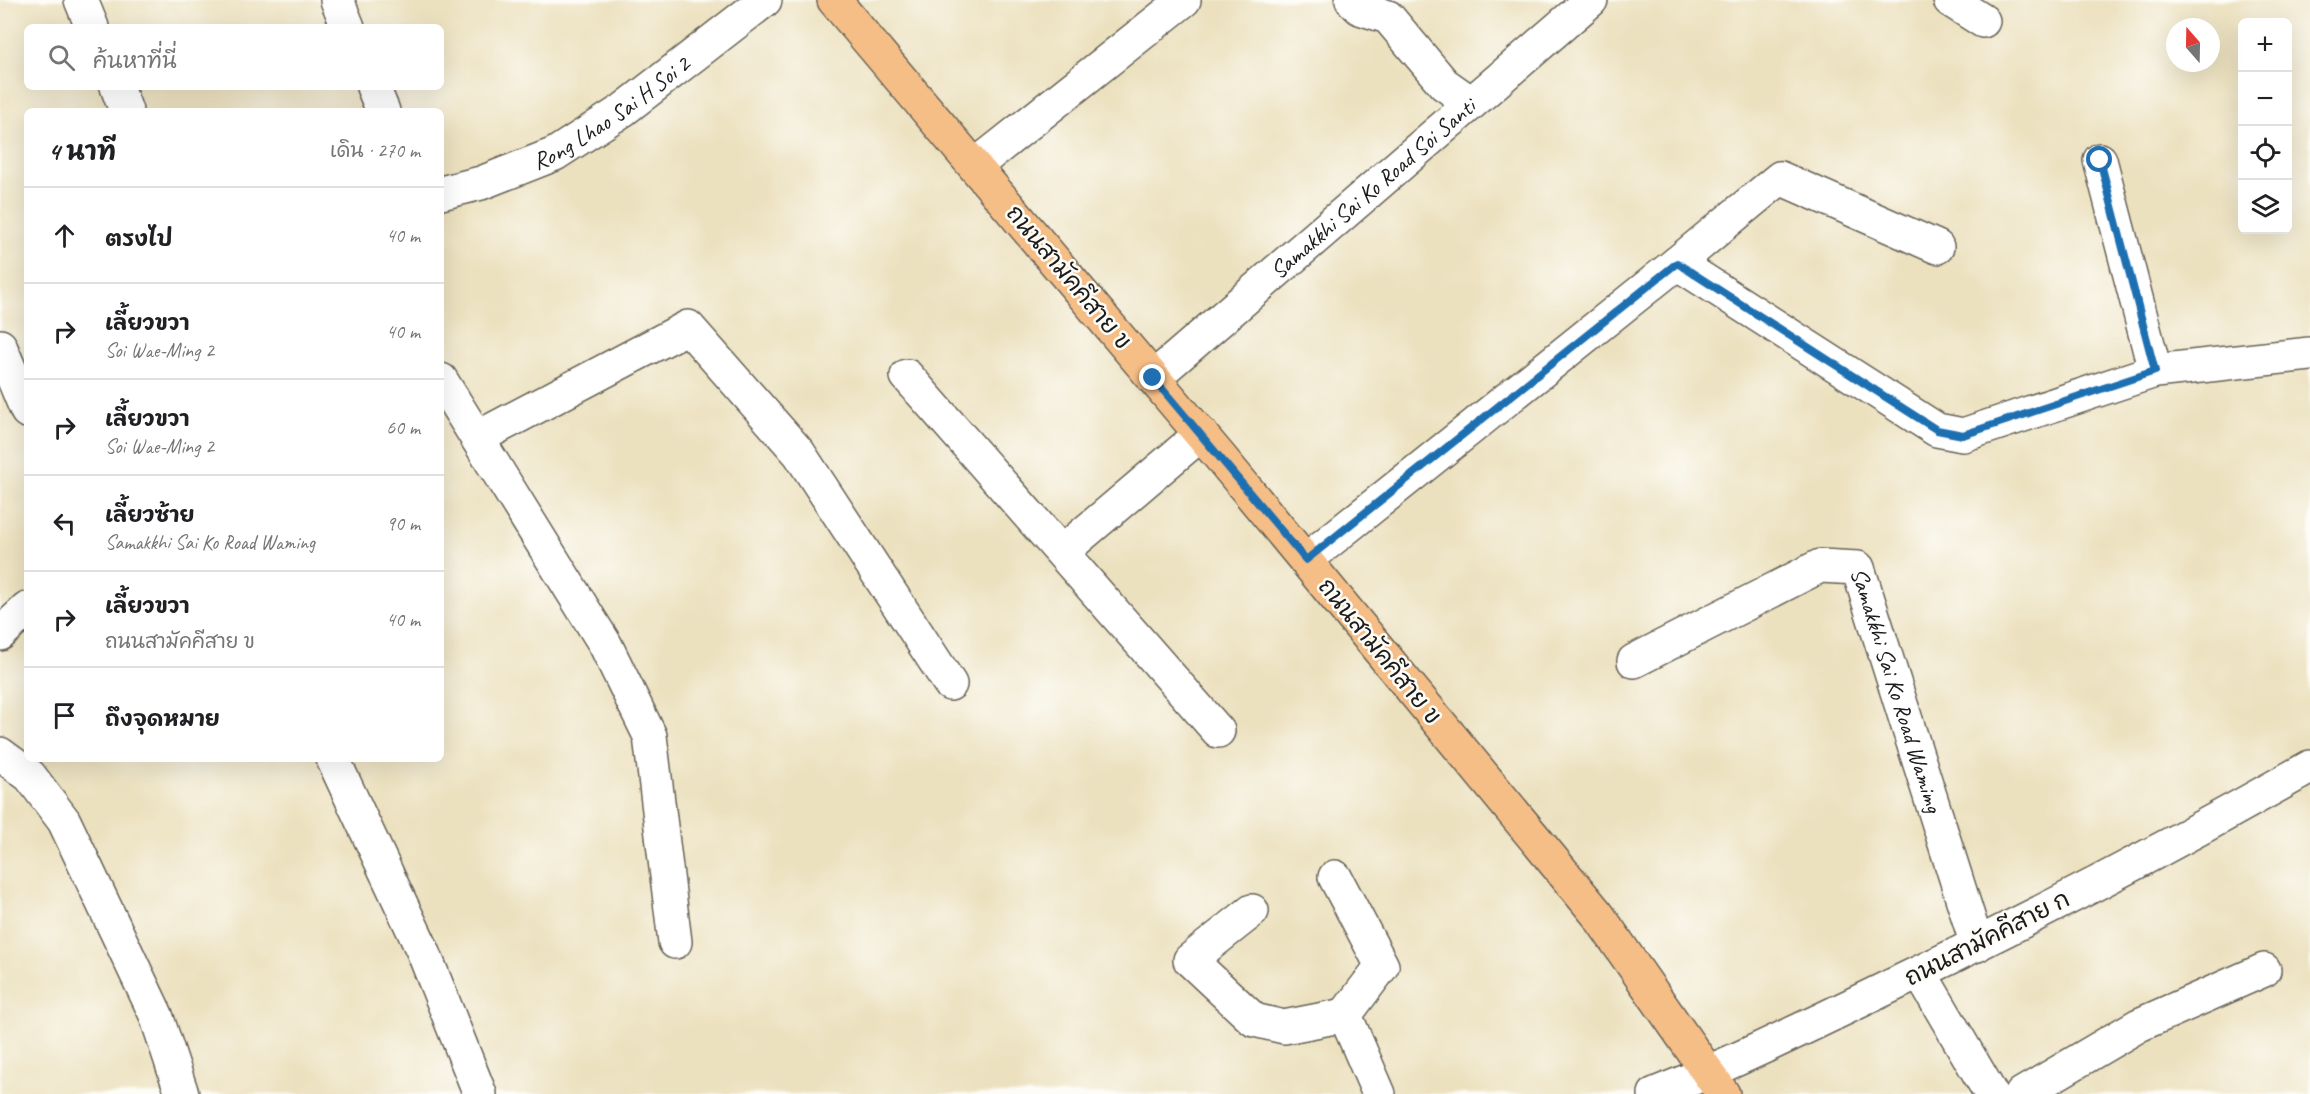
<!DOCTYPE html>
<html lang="th">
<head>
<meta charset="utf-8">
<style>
	body { margin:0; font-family:Caveat,"Playpen Sans Thai",sans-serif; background:#f2f2f2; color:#202124 }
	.controls { position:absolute; right:18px; top:18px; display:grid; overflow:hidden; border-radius:9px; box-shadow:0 6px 24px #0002 }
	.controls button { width:54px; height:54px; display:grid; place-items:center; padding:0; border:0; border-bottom:2px solid #e0e0e0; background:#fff; color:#202124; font:30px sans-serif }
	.compass { position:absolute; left:2166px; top:18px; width:54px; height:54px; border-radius:50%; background:#fff; box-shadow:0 6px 24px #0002; rotate:340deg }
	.stop { position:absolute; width:18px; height:18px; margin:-14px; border:4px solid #1f6fb2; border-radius:50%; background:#fff }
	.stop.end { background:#1f6fb2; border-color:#fff; box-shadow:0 2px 6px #0008 }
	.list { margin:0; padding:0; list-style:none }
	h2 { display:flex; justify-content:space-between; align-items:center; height:78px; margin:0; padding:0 24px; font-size:26px }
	h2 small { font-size:20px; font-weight:400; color:#757577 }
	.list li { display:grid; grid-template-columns:39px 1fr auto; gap:18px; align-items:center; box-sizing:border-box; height:96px; padding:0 24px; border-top:2px solid #e0e0e0 }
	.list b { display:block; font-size:22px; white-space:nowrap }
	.list p { margin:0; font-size:20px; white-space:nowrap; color:#757577 }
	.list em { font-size:20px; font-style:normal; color:#757577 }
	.icon { flex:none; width:33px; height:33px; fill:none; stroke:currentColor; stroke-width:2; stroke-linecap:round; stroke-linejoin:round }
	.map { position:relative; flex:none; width:2310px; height:1094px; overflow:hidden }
	.search { position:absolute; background:#fff; box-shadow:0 6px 24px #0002; left:24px; top:24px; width:420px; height:66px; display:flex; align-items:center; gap:15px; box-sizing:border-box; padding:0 21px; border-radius:9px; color:#757577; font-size:22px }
	.panel { position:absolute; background:#fff; box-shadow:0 6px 24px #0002; left:24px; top:108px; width:420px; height:654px; border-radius:9px }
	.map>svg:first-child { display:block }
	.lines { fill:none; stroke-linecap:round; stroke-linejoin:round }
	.minor-casing { stroke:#656155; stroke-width:36 }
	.major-casing { stroke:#656155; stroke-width:36 }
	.minor { stroke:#fff; stroke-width:33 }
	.major { stroke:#f6be87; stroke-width:33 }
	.route { stroke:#1f6fb2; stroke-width:8 }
	.labels { text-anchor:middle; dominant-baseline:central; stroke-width:5; stroke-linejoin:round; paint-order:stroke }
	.street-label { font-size:24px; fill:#1c1c1c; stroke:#fdfcf7 }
</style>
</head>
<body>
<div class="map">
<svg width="2310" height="1094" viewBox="0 0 2310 1094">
	<rect width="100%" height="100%" fill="#fdfcf7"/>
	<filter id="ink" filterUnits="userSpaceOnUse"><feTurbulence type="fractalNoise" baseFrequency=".0167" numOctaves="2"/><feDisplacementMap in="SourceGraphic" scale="12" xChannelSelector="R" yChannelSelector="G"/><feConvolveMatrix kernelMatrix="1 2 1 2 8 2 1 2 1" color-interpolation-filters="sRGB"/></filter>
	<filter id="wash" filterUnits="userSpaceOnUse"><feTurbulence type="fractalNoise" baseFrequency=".008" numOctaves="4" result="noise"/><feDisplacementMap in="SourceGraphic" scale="24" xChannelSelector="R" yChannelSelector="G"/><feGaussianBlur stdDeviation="1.35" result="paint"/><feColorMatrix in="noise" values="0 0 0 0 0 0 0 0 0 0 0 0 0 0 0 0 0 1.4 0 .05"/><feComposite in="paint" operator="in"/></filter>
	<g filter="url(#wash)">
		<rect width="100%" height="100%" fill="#ece1bf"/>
	</g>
	<g filter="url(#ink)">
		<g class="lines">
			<g class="minor-casing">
				<g id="minor">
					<path d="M81,0L92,27"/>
					<path d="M337,0L348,27"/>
					<path d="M1352,0L1360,8L1388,17L1444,84L1471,103"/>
					<path d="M1950,0L1983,21"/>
					<path d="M117,87L126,111"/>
					<path d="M373,87L383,111"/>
					<path d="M2100,160L2155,371"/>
					<path d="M975,166L1184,0"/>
					<path id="s1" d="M441,193L481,183L555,154L623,110L765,0"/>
					<path d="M1677,263L1937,430L1963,435L2155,371L2310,354"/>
					<path d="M0,346L27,411"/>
					<path d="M907,376L1218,731"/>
					<path id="s2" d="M1153,378L1591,0"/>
					<path d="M441,380L605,644L650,736L675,942"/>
					<path d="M477,438L688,327L799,453L950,684"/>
					<path d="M1062,552L1201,434"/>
					<path d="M1306,560L1677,263L1780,178L1937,247"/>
					<path d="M0,634L27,609"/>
					<path id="s3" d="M1634,661L1820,566L1858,568L1977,945"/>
					<path d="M0,754L30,776L64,821L156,1015L182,1094"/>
					<path d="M333,759L423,951L480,1094"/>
					<path d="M1335,877L1382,966L1345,1015"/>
					<path d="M1252,911L1190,960L1254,1020L1284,1027L1345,1015L1379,1094"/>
					<path d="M1920,973L1991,1094"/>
					<path d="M1655,1094C1726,1066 1794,1033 1862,1000C2014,928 2164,850 2310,767"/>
					<path d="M2022,1094L2139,1025L2264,970"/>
				</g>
			</g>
			<g class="major-casing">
				<path id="major" d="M834,0L1220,457L1598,915L1723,1094"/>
			</g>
			<use href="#minor" class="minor"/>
			<use href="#major" class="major"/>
		</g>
	</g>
	<g class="lines" filter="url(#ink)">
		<path class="route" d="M1153,378L1306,560L1677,263L1937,430L1963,435L2155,371L2100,160"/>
	</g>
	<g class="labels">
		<g class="street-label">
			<text stroke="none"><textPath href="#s1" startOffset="190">Rong Lhao Sai H Soi 2</textPath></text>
			<text stroke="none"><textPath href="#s2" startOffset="290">Samakkhi Sai Ko Road Soi Santi</textPath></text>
			<text transform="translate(1069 277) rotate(50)">ถนนสามัคคีสาย ข</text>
			<text transform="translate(1380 651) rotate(51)">ถนนสามัคคีสาย ข</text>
			<text stroke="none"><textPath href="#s3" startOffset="375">Samakkhi Sai Ko Road Wamimg</textPath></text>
			<text transform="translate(1987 938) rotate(-27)">ถนนสามัคคีสาย ก</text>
		</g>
	</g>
</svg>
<div class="controls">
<button>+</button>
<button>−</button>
<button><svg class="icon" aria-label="locate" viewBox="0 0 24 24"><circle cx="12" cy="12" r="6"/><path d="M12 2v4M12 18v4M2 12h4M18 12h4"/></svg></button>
<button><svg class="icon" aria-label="layers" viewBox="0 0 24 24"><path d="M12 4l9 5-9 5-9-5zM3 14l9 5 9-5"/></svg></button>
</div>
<svg class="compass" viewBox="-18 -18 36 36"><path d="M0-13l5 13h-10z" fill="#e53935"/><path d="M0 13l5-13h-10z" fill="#757577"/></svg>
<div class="stop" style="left:2100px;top:160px"></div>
<div class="stop end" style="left:1153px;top:378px"></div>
<div class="search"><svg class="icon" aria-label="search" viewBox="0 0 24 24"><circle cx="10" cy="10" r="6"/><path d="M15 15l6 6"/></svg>ค้นหาที่นี่</div>
<section class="panel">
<h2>4 นาที<small>เดิน · 270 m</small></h2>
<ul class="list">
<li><svg class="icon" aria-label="ahead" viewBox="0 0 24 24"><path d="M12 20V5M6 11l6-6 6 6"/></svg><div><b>ตรงไป</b></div><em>40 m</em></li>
<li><svg class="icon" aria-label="right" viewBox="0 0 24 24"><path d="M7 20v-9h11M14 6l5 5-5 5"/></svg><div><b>เลี้ยวขวา</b><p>Soi Wae-Ming 2</p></div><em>40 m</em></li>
<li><svg class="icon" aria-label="right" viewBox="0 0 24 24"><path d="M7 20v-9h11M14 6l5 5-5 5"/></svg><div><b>เลี้ยวขวา</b><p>Soi Wae-Ming 2</p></div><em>60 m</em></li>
<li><svg class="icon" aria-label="left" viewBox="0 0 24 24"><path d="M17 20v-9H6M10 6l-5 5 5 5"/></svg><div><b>เลี้ยวซ้าย</b><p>Samakkhi Sai Ko Road Waming</p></div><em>90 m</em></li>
<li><svg class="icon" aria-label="right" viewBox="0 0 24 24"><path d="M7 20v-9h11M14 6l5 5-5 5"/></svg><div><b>เลี้ยวขวา</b><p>ถนนสามัคคีสาย ข</p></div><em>40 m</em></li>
<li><svg class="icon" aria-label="arrive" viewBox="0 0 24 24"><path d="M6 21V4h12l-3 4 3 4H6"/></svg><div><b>ถึงจุดหมาย</b></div></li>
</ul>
</section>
</div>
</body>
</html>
